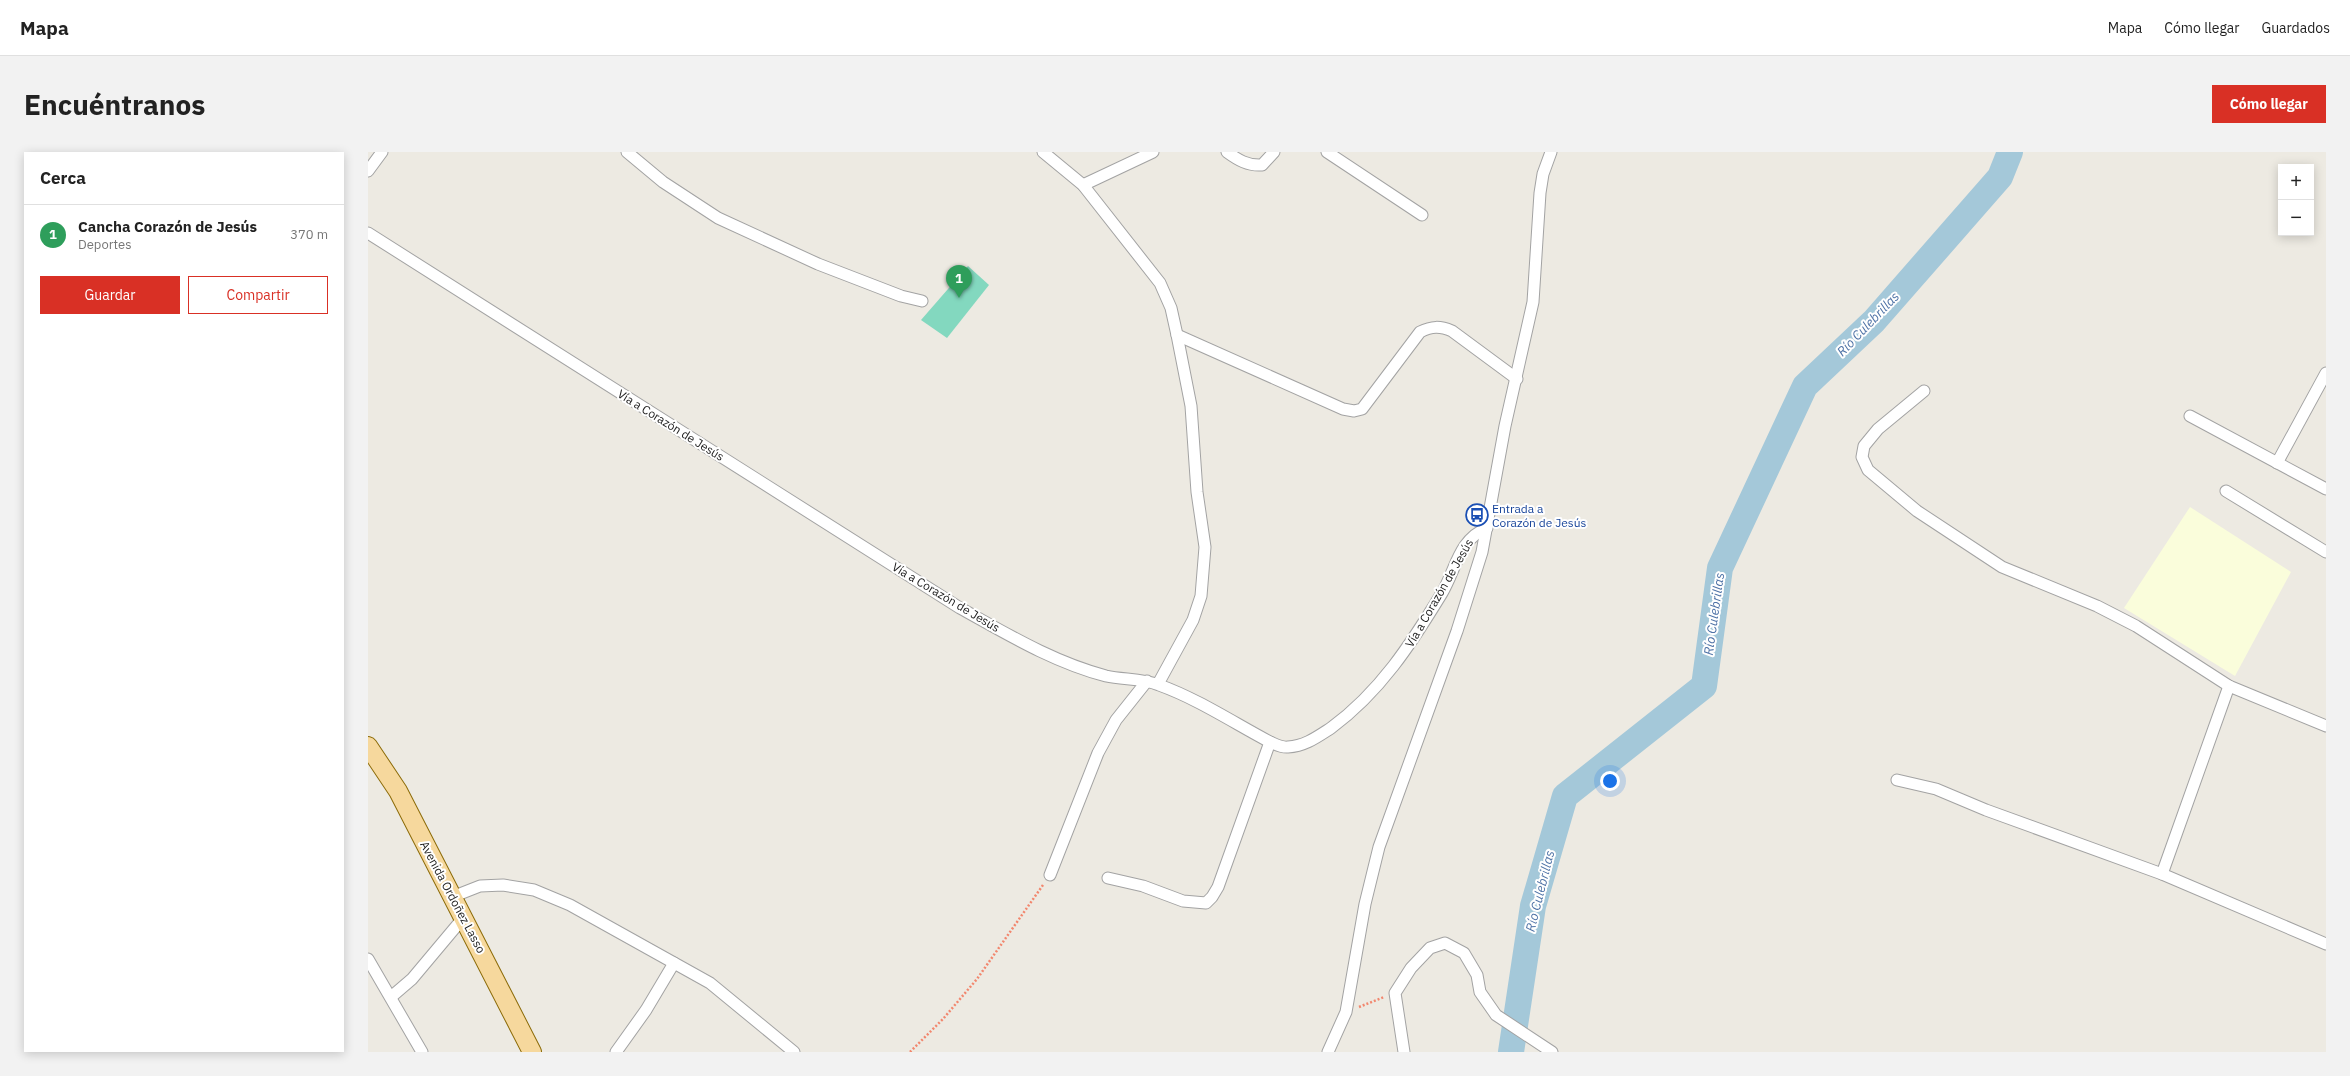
<!DOCTYPE html>
<html lang="es">
<head>
<meta charset="utf-8">
<style>
	body { margin:0; font-family:"IBM Plex Sans",sans-serif; background:#f2f2f2; color:#222 }
	.controls { position:absolute; right:12px; top:12px; display:grid; overflow:hidden; border-radius:0px; box-shadow:0 2px 10px #0003 }
	.controls button { width:36px; height:36px; display:grid; place-items:center; padding:0; border:0; border-bottom:1px solid #e0e0e0; background:#fff; color:#222; font:20px sans-serif }
	.you { position:absolute; left:1242px; top:629px; width:14px; height:14px; margin:-10px; border:3px solid #fff; border-radius:50%; background:#1a73e8; box-shadow:0 0 0 6px #1a73e833 }
	.badge { display:grid; place-items:center; width:26px; height:26px; border-radius:50%; background:#d93025; color:#fff; font-size:13px; font-weight:700 }
	.pin { position:absolute; translate:-50% -33px; filter:drop-shadow(0 1px 2px #0008) }
	.pin::after { content:''; position:absolute; top:21px; width:14px; height:12px; background:inherit; clip-path:polygon(0 0,100% 0,50% 100%) }
	.list { margin:0; padding:0; list-style:none }
	h2 { display:flex; justify-content:space-between; align-items:center; height:52px; margin:0; padding:0 16px; font-size:17px }
	h2 small { font-size:13px; font-weight:400; color:#767676 }
	.list li { display:grid; grid-template-columns:26px 1fr auto; gap:12px; align-items:center; box-sizing:border-box; height:60px; padding:0 16px; border-top:1px solid #e0e0e0 }
	.list b { display:block; font-size:15px; white-space:nowrap }
	.list p { margin:0; font-size:13px; white-space:nowrap; color:#767676 }
	.list em { font-size:13px; font-style:normal; color:#767676 }
	.actions { display:flex; gap:8px; padding:12px 16px }
	.actions a { flex:1; padding:9px 0; border:1px solid #d93025; border-radius:0px; text-align:center; font-size:14px; color:#d93025 }
	.actions .main { background:#d93025; color:#fff }
	.map { position:relative; flex:none; width:1958px; height:900px; overflow:hidden; border-radius:0px }
	header { display:flex; align-items:center; gap:24px; box-sizing:border-box; height:56px; padding:0 20px; background:#fff; border-bottom:1px solid #e0e0e0 }
	header strong { font-size:19px }
	nav { display:flex; gap:22px; margin-inline-start:auto; font-size:14px }
	.intro { display:flex; align-items:center; justify-content:space-between; box-sizing:border-box; height:96px; padding:0 24px }
	h1 { margin:0; font-size:28px }
	.button { padding:10px 18px; border-radius:0px; background:#d93025; color:#fff; font-size:14px; font-weight:700 }
	main { display:flex; gap:24px; padding:0 24px }
	aside { flex:1; background:#fff; border-radius:0px; box-shadow:0 2px 10px #0003 }
	.map>svg:first-child { display:block }
	.education { fill:#fafddb }
	.pitch { fill:#83d8bf }
	.lines { fill:none; stroke-linecap:round; stroke-linejoin:round }
	.river { stroke:#a4c8d9; stroke-width:26 }
	.street-casing { stroke:#a3a3a3; stroke-width:13 }
	.primary-casing { stroke:#8c6b08; stroke-width:20 }
	.path { stroke:#f2876e; stroke-width:2.5; stroke-dasharray:2 2; stroke-linecap:butt }
	.street { stroke:#fff; stroke-width:11 }
	.primary { stroke:#f6d89d; stroke-width:18 }
	.labels { text-anchor:middle; dominant-baseline:central; stroke-width:4; stroke-linejoin:round; paint-order:stroke }
	.street-label { font-size:12px; fill:#1c1c1c; stroke:#fff }
	.transit-label { font-size:12px; fill:#164399; stroke:#fff; text-anchor:start }
	.water-label { font-size:13px; font-style:italic; fill:#4e72a6; stroke:#fff }
</style>
</head>
<body>
<header>
<strong>Mapa</strong>
<nav><a>Mapa</a><a>Cómo llegar</a><a>Guardados</a></nav>
</header>
<div class="intro"><h1>Encuéntranos</h1><a class="button">Cómo llegar</a></div>
<main>
<aside>
<h2>Cerca<small></small></h2>
<ul class="list">
<li><span class="badge" style="background:#2e9e5b">1</span><div><b>Cancha Corazón de Jesús</b><p>Deportes</p></div><em>370 m</em></li>
</ul>
<div class="actions"><a class="main">Guardar</a><a>Compartir</a></div>
</aside>
<div class="map">
<svg width="1958" height="900" viewBox="0 0 1958 900">
	<rect width="100%" height="100%" fill="#edeae2"/>
	<path class="education" d="M1822,355L1923,420L1867,524L1756,456Z"/>
	<path class="pitch" d="M600,114L621,133L579,186L553,168Z"/>
	<g class="lines">
		<path class="river" d="M1143,900L1165,754L1197,644L1336,534L1352,416L1437,234L1506,169L1632,25L1642,0"/>
		<g class="street-casing">
			<g id="street">
				<path d="M259,0L295,30L350,66L450,112L533,144L554,149"/>
				<path d="M675,0L715,33L792,131L803,156L809,183L823,254L829,340L837,395L833,444L825,468L790,532"/>
				<path d="M859,0C870,8 880,14 894,13L906,0"/>
				<path d="M959,0L1054,63"/>
				<path d="M0,19L14,0"/>
				<path d="M715,33L785,0"/>
				<path d="M0,81L592,456C639,482 685,510 738,524C755,528 774,526 791,533C830,547 866,571 902,590C907,592 914,596 920,595C937,594 949,585 963,576C1012,540 1043,492 1074,441C1088,417 1091,387 1119,376"/>
				<path d="M809,183L975,257L986,259L994,257L1052,180C1064,174 1072,174 1084,179L1149,227"/>
				<path d="M1556,239L1510,277L1496,294L1494,305L1500,318L1549,359L1634,415L1729,454L1768,474L1861,534L1958,574"/>
				<path d="M1822,264L1958,337"/>
				<path d="M1909,311L1958,221"/>
				<path d="M1858,339L1958,400"/>
				<path d="M1529,628L1568,637L1618,658L1794,722L1958,792"/>
				<path d="M1794,722L1861,534"/>
				<path d="M682,723L730,601L748,568L779,529"/>
				<path d="M740,726L775,734L815,749L838,751L844,745L850,735L902,590"/>
				<path d="M84,745L112,734L135,733L166,738L202,753L342,831L426,900"/>
				<path d="M0,807L54,900"/>
				<path d="M23,845L44,827L96,765"/>
				<path d="M248,900L278,858L306,811"/>
				<path d="M960,900L978,860L997,752L1011,695L1089,479L1114,400L1137,274L1165,150L1172,41L1175,22L1183,0"/>
				<path d="M1036,900L1027,841L1043,816L1062,796L1077,791L1096,801L1109,823L1112,840L1128,863L1184,900"/>
			</g>
		</g>
		<g class="primary-casing">
			<path id="primary" d="M0,594L30,639L164,900"/>
		</g>
		<g class="path">
			<path d="M991,855L1016,845"/>
			<path d="M542,900L575,867L609,827L675,733"/>
		</g>
		<use href="#street" class="street"/>
		<use href="#primary" class="primary"/>
	</g>
	<defs>
		<g id="bus-ring" transform="scale(1.15)"><circle r="9.5" fill="#fff" stroke="#1a4fb4" stroke-width="1.5"/><path d="M-5-6H5V4H4V6H2V4H-2V6H-4V4H-5ZM-3.5-4V0h7V-4ZM-3.5 1.2v1.5H-2V1.2ZM2 1.2v1.5H3.5V1.2Z" fill="#1a4fb4"/></g>
	</defs>
	<g fill-rule="evenodd">
		<use href="#bus-ring" x="1109" y="363"/>
	</g>
	<g class="labels">
		<g class="street-label">
			<text transform="translate(303 273) rotate(32)">Vía a Corazón de Jesús</text>
			<text transform="translate(1071 441) rotate(-60)">Vía a Corazón de Jesús</text>
			<text transform="translate(578 445) rotate(31)">Vía a Corazón de Jesús</text>
			<text transform="translate(85 745) rotate(62)">Avenida Ordoñez Lasso</text>
		</g>
		<g class="transit-label">
			<text x="1124" y="356">Entrada a<tspan x="1124" dy="14">Corazón de Jesús</tspan></text>
		</g>
		<g class="water-label">
			<text transform="translate(1500 172) rotate(-46)">Río Culebrillas</text>
			<text transform="translate(1346 462) rotate(-82)">Río Culebrillas</text>
			<text transform="translate(1172 739) rotate(-76)">Río Culebrillas</text>
		</g>
	</g>
</svg>
<div class="controls">
<button>+</button>
<button>−</button>
</div>
<div class="you"></div>
<div class="pin badge" style="left:591px;top:146px;background:#2e9e5b">1</div>
</div>
</main>
</body>
</html>
